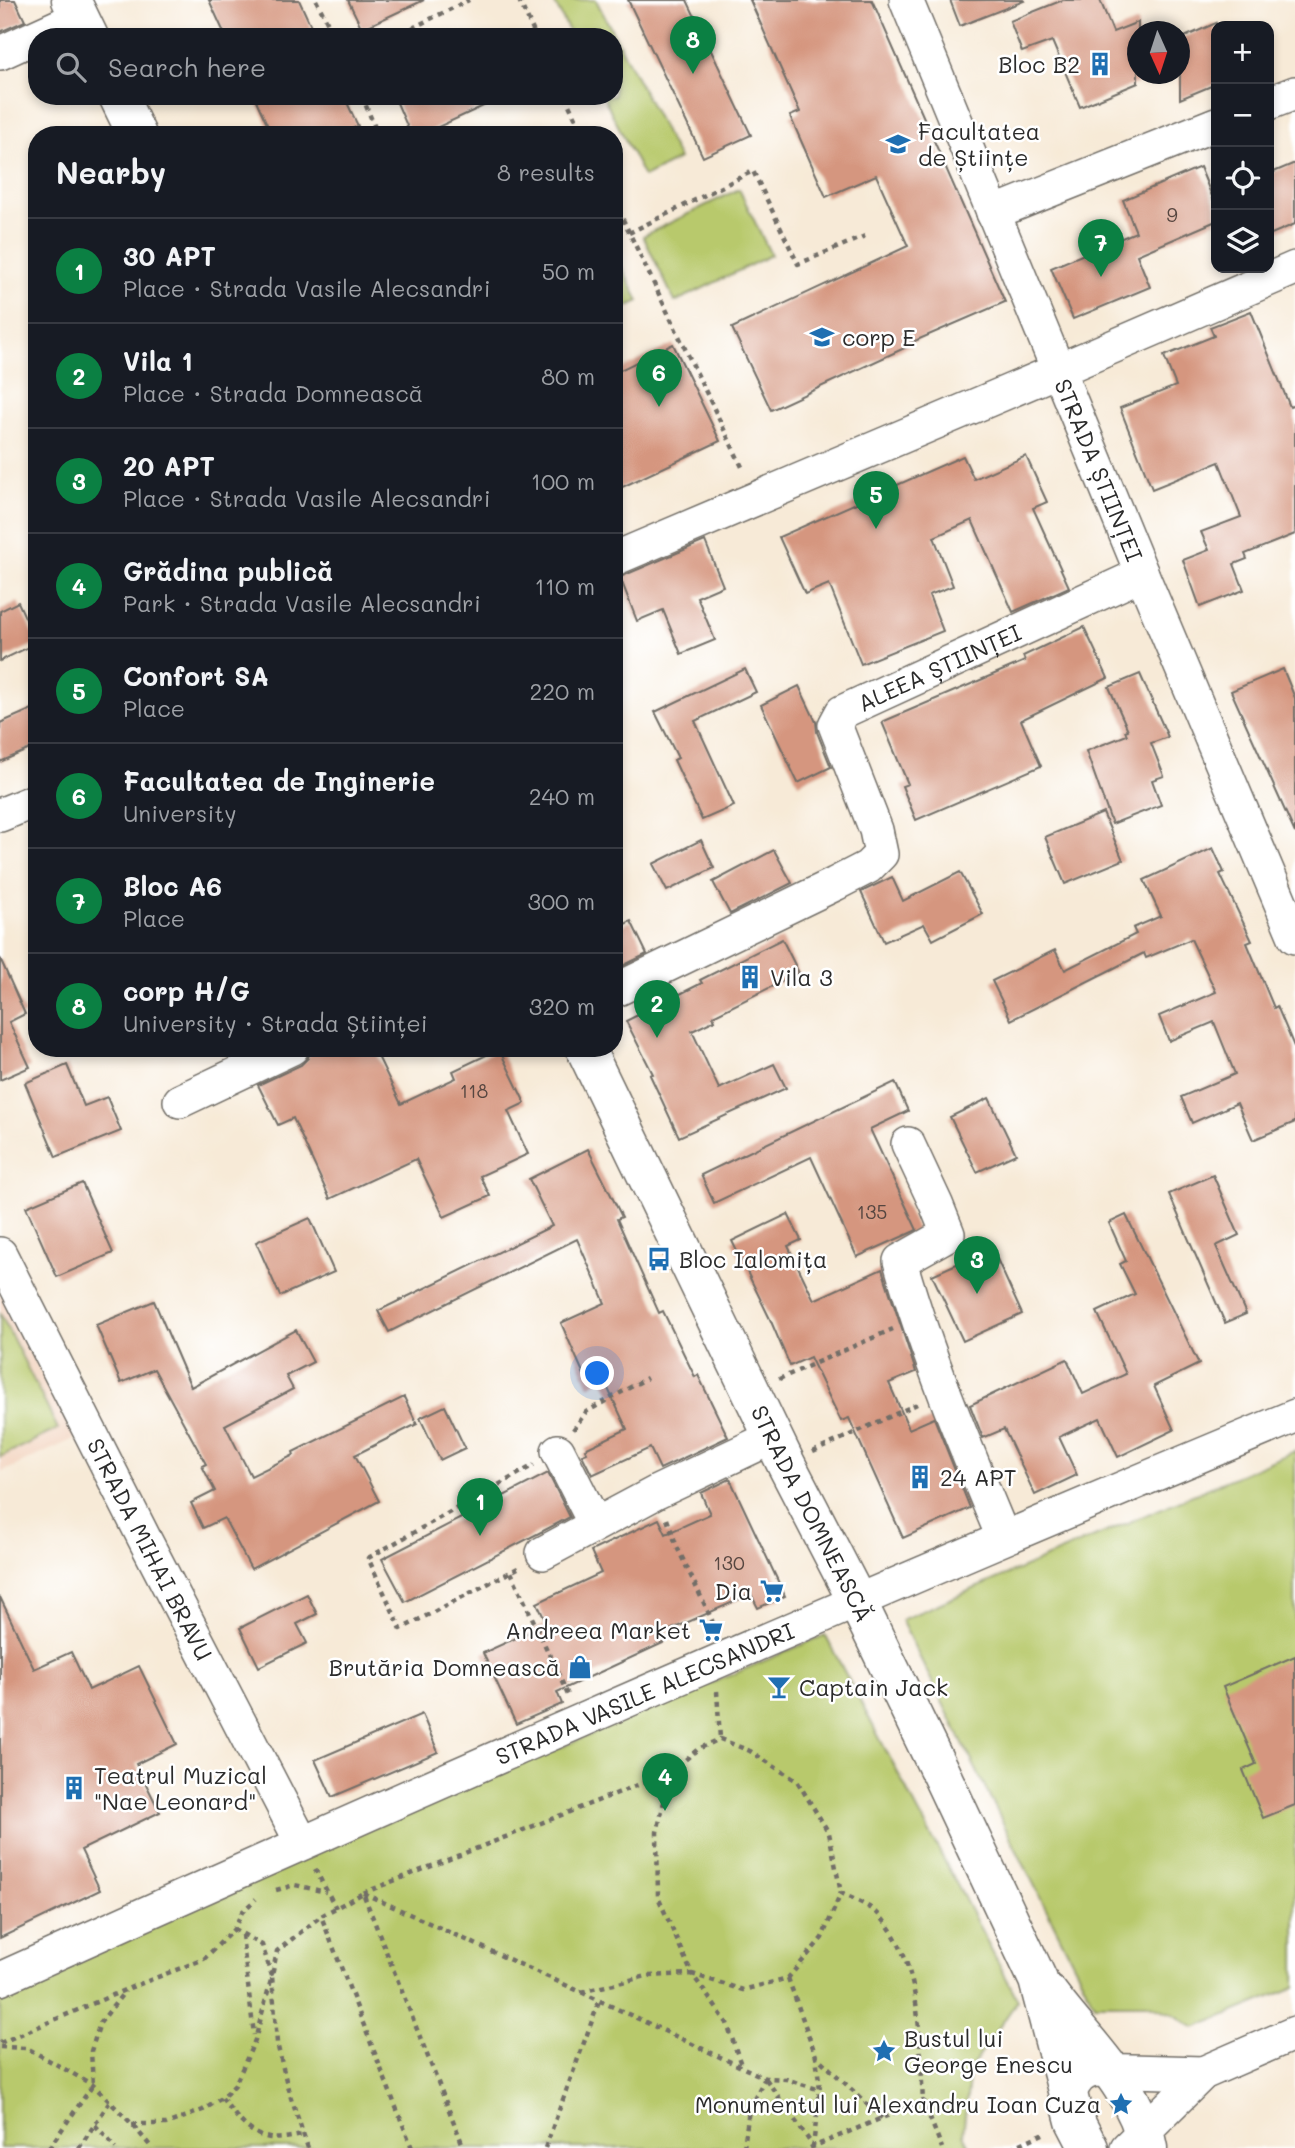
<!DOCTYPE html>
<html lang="en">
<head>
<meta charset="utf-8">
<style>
	body { margin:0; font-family:Mali,sans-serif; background:#242831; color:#f1f3f6 }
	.controls { position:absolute; right:21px; top:21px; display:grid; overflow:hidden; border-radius:14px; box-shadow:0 4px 10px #0003 }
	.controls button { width:63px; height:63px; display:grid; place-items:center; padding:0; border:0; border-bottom:2px solid #363941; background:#171b24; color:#f1f3f6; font:35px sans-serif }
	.compass { position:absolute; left:1127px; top:21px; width:63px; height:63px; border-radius:50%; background:#171b24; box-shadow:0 4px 10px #0003; rotate:177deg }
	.you { position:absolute; left:598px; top:1374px; width:24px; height:24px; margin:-18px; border:5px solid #fff; border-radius:50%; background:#1a73e8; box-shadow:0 0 0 10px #1a73e833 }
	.badge { display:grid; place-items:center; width:46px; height:46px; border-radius:50%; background:#0b8043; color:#fff; font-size:23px; font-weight:700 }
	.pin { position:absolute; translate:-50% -58px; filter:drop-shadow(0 2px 4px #0008) }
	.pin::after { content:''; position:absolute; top:37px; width:24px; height:21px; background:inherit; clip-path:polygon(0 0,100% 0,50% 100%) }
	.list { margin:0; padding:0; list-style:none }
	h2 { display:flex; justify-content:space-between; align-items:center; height:91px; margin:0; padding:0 28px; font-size:30px }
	h2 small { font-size:23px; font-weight:400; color:#9ea1a6 }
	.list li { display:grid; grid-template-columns:46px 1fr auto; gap:21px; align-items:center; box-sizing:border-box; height:105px; padding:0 28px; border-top:2px solid #363941 }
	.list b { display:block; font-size:26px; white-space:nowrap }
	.list p { margin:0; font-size:23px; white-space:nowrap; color:#9ea1a6 }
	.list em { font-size:23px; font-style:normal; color:#9ea1a6 }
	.icon { flex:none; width:38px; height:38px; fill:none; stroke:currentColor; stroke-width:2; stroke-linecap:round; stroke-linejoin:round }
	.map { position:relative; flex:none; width:1295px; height:2148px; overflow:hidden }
	.search { position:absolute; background:#171b24; box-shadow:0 4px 10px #0003; left:28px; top:28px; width:595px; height:77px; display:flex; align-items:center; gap:18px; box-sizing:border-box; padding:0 24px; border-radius:28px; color:#9ea1a6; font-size:26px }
	.panel { position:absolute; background:#171b24; box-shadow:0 4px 10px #0003; left:28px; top:126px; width:595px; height:931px; border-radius:28px }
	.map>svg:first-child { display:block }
	.built { fill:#f3d4bf }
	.green { fill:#b8c96c; stroke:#727a4c; stroke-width:2 }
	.building { fill:#d5967f }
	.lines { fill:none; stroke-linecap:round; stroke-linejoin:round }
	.minor-casing { stroke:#726e67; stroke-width:36 }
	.major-casing { stroke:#726e67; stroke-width:41 }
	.path { stroke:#726e67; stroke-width:4.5; stroke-dasharray:5 5; stroke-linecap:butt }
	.minor { stroke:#fff; stroke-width:33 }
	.major { stroke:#fff; stroke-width:38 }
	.labels { text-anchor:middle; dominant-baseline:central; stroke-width:5; stroke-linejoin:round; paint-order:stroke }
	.number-label { font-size:19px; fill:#564640 }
	.poi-label { font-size:23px; fill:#2b2b2b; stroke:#fff; text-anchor:start }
	.street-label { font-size:23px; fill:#2b2b2b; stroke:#fff }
</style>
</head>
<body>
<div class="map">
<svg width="1295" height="2148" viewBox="0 0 1295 2148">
	<rect width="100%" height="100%" fill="#fff"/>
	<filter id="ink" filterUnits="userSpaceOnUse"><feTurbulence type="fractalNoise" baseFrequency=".0143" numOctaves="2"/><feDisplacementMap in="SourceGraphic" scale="14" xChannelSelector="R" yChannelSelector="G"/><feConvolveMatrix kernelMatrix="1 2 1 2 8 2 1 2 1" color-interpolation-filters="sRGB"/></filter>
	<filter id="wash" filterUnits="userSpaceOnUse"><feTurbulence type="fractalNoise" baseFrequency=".00686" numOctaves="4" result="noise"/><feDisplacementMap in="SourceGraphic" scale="28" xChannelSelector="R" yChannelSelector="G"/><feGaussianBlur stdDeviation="1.57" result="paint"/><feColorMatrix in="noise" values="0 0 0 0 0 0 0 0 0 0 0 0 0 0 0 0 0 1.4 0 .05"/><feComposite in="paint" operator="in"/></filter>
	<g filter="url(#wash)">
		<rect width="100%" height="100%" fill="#f7ead7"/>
		<path class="built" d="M0,1293L76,1438L0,1473Z"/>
		<g class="green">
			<path d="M553,0H596L679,159L644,177L603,96H614V37H572Z"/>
			<path d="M739,189L771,255L675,302L643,236Z"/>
			<path d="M614,252L639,301L614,313Z"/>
			<path d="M0,1313L58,1429L0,1457Z"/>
			<path d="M1295,1451V1987L1195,2028L1173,2014L1147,2004H1094L901,1620Z"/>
			<path d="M825,1635L1018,2000L970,2069L963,2135L970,2148H0V1986Z"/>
		</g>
		<g id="blocks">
			<g class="building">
				<path d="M0,0H15L25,21L0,32Z"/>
				<path d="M209,0H299L316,37H226Z"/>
				<path d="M348,0H424L362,29Z"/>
				<path d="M628,0H687L751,135L703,157Z"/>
				<path d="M750,0H872L1005,302L910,343L911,345L771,410L732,328L908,246L876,175L826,197L790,116L800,112Z"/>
				<path d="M950,0H1023L1024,1L960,26Z"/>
				<path d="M1063,0H1100L1113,32L1138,22V83L1080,107L1052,41L1022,52L1010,21Z"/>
				<path d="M1216,23V84L1180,99V39Z"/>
				<path d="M254,96H344L358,126L340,135H272Z"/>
				<path d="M394,96H505L421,135H411Z"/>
				<path d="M1295,163V224L1269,235V174Z"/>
				<path d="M1200,167L1216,206V221L1137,255L1150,287L1073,319L1051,268L1136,232L1123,200Z"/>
				<path d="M1251,311L1290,407L1295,405V534L1245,554L1247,559L1234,564L1244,590L1200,607L1183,560L1209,550L1201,532L1241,517L1219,462L1152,489L1120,408L1176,386L1164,356L1214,336L1210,327Z"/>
				<path d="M673,344L720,441L614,491V373Z"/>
				<path d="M963,456L974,479L1026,456L1047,502L1033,508L1069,587L1013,612L972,520L934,537L953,586L929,595L943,631L861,664L829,584L805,594L779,537Z"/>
				<path d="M705,541L723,586L697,597L715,640L681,654L663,610L637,621L620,577Z"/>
				<path d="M18,602L37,643L0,661V611Z"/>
				<path d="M1084,627L1108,678L1021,720L1041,766L916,820L902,786L908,784L882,722L1025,661L1023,656Z"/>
				<path d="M745,669L756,692L695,721L734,806L702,820L674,760L678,758L655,712Z"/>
				<path d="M1283,669L1295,698V833L1231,691Z"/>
				<path d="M1140,674L1168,737L1151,743L1164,776L1152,780L1161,805L1112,824L1086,751L1127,735L1125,731L1128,730L1109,687Z"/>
				<path d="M799,686L816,722L817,732L831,767L798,783L761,705Z"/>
				<path d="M37,707V746L0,762V723Z"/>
				<path d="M1103,813L1123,860L1065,884L1045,837Z"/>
				<path d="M701,840L714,868L667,891L653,864Z"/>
				<path d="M1213,848L1224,872L1220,874L1252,941L1247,943L1274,1008L1277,1006L1295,1049V1122L1253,1140L1237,1103L1192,1123L1181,1097L1235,1074L1214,1022L1169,1041L1159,1016L1216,992L1191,939L1146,958L1144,953L1011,1020L992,981L1055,950L1065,970L1136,934L1133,928L1161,916L1144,880Z"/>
				<path d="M774,850L792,883L730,914L713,882Z"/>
				<path d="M960,872L983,914L933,940L924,924L884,942L861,892L892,877L903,901Z"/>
				<path d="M631,921L647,954L614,970V929Z"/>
				<path d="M782,939L799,973L713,1016L715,1020L692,1031L719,1089L774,1064L786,1088L679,1137L650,1075L653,1074L626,1021L702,983L700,980Z"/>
				<path d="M0,958L25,1014L9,1022L30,1067L0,1080Z"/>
				<path d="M311,1048H374L401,1104L456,1078L453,1071L499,1049L525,1103L508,1111L528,1154L480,1176L490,1196L444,1217L416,1159L330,1199L293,1118L278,1125L258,1085L301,1065L308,1058Z"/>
				<path d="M67,1065L84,1106L107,1097L121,1131L56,1157L25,1083Z"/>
				<path d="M895,1082L908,1111L870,1129L917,1230L857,1257L811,1157L714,1203L701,1175Z"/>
				<path d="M989,1098L1016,1154L977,1172L950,1117Z"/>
				<path d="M588,1149L622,1217L617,1219L659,1313L663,1311L695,1377L698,1375L728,1437L660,1469L650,1448L592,1475L582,1455L587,1453L585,1449L627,1429L603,1378L589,1386L561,1323L605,1303L577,1239L389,1332L378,1311L552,1226L529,1179Z"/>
				<path d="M1213,1175L1239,1235L1216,1246L1246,1314L1225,1323L1169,1194Z"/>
				<path d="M82,1183L113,1253L57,1277L26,1207Z"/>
				<path d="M788,1214L801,1240L788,1246L814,1300L882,1269L916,1372L889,1383L909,1429L934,1418L970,1508L903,1538L849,1418L841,1421L810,1357L790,1366L770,1319L732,1241Z"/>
				<path d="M1126,1215L1199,1364L1154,1386L1174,1430L1118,1457L1100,1418L1059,1437L1077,1475L1035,1495L1004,1429L983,1438L970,1405L1067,1359L1083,1394L1126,1374L1097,1312L1135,1294L1120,1264L1126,1261L1109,1223Z"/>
				<path d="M310,1218L334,1272L280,1296L256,1242Z"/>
				<path d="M992,1248L1022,1314L963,1341L932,1275Z"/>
				<path d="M154,1301L191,1387L296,1330L313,1362L286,1376L293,1389L225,1425L251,1476L294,1455L293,1452L404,1397L417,1424L355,1455L379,1501L251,1569L224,1518L203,1528L191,1503L215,1491L202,1466L206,1464L154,1369L121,1383L96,1325Z"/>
				<path d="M445,1406L465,1448L440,1460L420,1418Z"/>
				<path d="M548,1473L570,1517L405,1602L382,1559Z"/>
				<path d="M730,1479L785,1596L758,1608L751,1594L661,1634L665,1642L557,1692L562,1704L516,1724L483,1653L547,1624L537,1603L601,1573L591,1551L659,1519L666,1534L710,1514L701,1493Z"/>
				<path d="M307,1594L317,1614L297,1624L307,1643L259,1667L240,1628Z"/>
				<path d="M0,1597L34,1669L71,1652L89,1690L139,1666L177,1744L136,1764L160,1812L81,1850L100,1890L0,1938Z"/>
				<path d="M1295,1656V1805L1263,1818L1243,1770L1256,1764L1223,1687Z"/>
				<path d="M422,1714L438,1752L332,1797L315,1760Z"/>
			</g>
		</g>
	</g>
	<g filter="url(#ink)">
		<use href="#blocks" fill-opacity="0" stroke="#726e67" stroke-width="2"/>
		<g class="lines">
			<g class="minor-casing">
				<g id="minor">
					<path id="s1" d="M906,0L1142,574L1295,937"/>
					<path d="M0,53L79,17"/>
					<path d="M1269,103L1295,93"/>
					<path d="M993,213L1216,124"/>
					<path d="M614,559L1059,370L1295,268"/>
					<path d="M0,815L37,800"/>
					<path id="s2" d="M614,991L835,884L868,867L881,854L876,830L835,725L842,712L1142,574"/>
					<path d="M180,1101L292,1048"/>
					<path d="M908,1144L936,1204L948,1234L900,1261C927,1356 965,1446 1003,1537"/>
					<path id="s3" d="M0,1254L145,1540L302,1843"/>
					<path d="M558,1451L595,1524"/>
					<path d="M543,1553L657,1492L773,1437"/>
					<path id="s4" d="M0,1979C429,1785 860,1597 1295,1416"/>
					<path d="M1068,2095C1076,2081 1078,2074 1095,2070L1203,2073"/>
					<path d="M1127,2148L1203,2073L1295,2033"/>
				</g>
			</g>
			<g class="major-casing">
				<g id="major">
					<path d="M71,0L89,37"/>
					<path d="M118,96L137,135"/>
					<path id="s5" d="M585,1048L786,1464L857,1601L940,1772L1038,1980L1075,2121L1089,2148"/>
					<path d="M1048,1993C1084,2042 1136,2086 1148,2148"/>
				</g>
			</g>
			<g class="path">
				<path d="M316,0L335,37"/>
				<path d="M519,0L536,37"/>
				<path d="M394,37L469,0"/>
				<path d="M362,96L378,135"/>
				<path d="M565,96L583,135"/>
				<path d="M614,201L744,471"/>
				<path d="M629,233L753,171L798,264L865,236"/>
				<path d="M779,1379L893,1329"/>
				<path d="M573,1430L586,1412L647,1378"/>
				<path d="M813,1452L917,1404"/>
				<path d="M667,1519L677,1547L712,1620L713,1634"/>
				<path d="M518,1568L401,1629L368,1558L534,1465"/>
				<path d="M511,1572L568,1695"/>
				<path d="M717,1691L720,1739"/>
				<path d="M671,1772L657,1832L658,1897L692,1974L743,1990L788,1978L822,1938L841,1893"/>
				<path d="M315,1869L336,1908"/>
				<path d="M276,1890L295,1885L326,1892"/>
				<path d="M363,1893L671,1772L698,1749L720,1739L750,1751L797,1781L829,1833L841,1893C852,1899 870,1905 879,1915C923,1963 919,2040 923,2101"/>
				<path d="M363,1893L581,1992L765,2078L786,2079L820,2090"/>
				<path d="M242,1935L254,2035"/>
				<path d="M788,1978L816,2056L882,2118"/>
				<path d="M581,1992L647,1976L692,1974L727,2023L741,2065"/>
				<path d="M0,2043L127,1989L204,1959L234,1929L242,1912L256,1899"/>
				<path d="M0,2047L27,2048L93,2085L132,2124L152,2148"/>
				<path d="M766,2079L813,2146L820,2090L816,2056"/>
				<path d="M222,2098C234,2114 248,2135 270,2138C280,2140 294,2136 304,2135"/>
				<path d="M132,2124H166L203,2110L222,2098L235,2085L255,2040L272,1976L262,1945L234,1929"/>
				<path d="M95,2125L116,2148"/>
				<path d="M49,2148L93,2085L91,2051L100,2023L125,1991"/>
				<path d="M79,2148L109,2103"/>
				<path d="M308,2148L288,2089L277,2043L272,1976L277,1951L321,1916"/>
				<path d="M412,2148L321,1916L363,1893L464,2148"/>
				<path d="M545,2148L599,2002"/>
				<path d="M744,2148L749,2109L765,2078"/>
				<path d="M810,2148L923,2101L942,2148"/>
				<path d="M1011,2148L1045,2133"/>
			</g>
			<use href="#minor" class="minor"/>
			<use href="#major" class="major"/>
		</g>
	</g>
	<defs>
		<g id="building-bare" transform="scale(1.89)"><path d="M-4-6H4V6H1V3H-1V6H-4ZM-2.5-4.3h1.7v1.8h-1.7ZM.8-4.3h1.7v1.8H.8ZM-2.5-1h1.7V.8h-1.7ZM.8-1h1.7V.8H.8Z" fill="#1f6fb2" stroke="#fff" stroke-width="2.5" paint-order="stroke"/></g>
		<g id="university-bare" transform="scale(1.89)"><path d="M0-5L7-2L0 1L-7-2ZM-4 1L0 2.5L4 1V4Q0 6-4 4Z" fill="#1f6fb2" stroke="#fff" stroke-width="2.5" paint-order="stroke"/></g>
		<g id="bus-bare" transform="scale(1.89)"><path d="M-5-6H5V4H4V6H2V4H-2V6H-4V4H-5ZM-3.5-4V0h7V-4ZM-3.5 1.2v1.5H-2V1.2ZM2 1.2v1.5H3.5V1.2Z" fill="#1f6fb2" stroke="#fff" stroke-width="2.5" paint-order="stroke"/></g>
		<g id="supermarket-bare" transform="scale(1.89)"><path d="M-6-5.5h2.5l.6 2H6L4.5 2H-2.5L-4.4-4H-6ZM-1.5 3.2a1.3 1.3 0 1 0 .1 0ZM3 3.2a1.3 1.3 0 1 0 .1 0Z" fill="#1f6fb2" stroke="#fff" stroke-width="2.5" paint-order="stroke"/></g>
		<g id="shop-bare" transform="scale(1.89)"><path d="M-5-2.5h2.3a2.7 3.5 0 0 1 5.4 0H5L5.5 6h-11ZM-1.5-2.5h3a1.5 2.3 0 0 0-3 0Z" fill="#1f6fb2" stroke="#fff" stroke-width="2.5" paint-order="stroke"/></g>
		<g id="bar-bare" transform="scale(1.89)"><path d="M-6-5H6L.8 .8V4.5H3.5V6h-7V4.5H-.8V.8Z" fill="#1f6fb2" stroke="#fff" stroke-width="2.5" paint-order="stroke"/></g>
		<g id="sight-bare" transform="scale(1.89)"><path d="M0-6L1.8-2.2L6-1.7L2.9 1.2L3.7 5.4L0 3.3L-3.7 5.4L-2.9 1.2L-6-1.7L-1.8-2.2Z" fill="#1f6fb2" stroke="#fff" stroke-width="2.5" paint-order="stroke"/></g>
	</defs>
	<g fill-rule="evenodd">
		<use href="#building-bare" x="1100" y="64"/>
		<use href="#university-bare" x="898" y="144"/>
		<use href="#university-bare" x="822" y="337"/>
		<use href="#building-bare" x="750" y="977"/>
		<use href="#bus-bare" x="659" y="1259"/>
		<use href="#building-bare" x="920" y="1477"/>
		<use href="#supermarket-bare" x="772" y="1591"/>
		<use href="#supermarket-bare" x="711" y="1630"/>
		<use href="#shop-bare" x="580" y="1667"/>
		<use href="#bar-bare" x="779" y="1687"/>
		<use href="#building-bare" x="74" y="1788"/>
		<use href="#sight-bare" x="884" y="2051"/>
		<use href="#sight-bare" x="1121" y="2104"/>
	</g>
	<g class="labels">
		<g class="number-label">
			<text x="1172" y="214">9</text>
			<text x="474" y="1090">118</text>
			<text x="872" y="1211">135</text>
			<text x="729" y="1562">130</text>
		</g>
		<g class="poi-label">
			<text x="1080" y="64" text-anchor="end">Bloc B2</text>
			<text x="918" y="131">Facultatea<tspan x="918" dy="26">de Științe</tspan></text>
			<text x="842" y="337">corp E</text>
			<text x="770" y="977">Vila 3</text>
			<text x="679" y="1259">Bloc Ialomița</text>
			<text x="940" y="1477">24 APT</text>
			<text x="752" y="1591" text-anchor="end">Dia</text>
			<text x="691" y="1630" text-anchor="end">Andreea Market</text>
			<text x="560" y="1667" text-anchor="end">Brutăria Domnească</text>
			<text x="799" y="1687">Captain Jack</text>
			<text x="94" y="1775">Teatrul Muzical<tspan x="94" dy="26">"Nae Leonard"</tspan></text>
			<text x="904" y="2038">Bustul lui<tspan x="904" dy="26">George Enescu</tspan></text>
			<text x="1101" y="2104" text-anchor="end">Monumentul lui Alexandru Ioan Cuza</text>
		</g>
		<g class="street-label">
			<text stroke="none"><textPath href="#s1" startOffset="508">STRADA ȘTIINȚEI</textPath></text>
			<text stroke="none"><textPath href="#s2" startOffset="560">ALEEA ȘTIINȚEI</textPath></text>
			<text stroke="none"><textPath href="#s5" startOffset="518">STRADA DOMNEASCĂ</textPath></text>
			<text stroke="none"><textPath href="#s3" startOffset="331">STRADA MIHAI BRAVU</textPath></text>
			<text stroke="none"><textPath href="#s4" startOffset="705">STRADA VASILE ALECSANDRI</textPath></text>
		</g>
	</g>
</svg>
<div class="controls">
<button>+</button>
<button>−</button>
<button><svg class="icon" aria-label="locate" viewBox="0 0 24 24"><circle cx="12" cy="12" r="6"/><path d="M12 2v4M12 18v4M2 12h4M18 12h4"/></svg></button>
<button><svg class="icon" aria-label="layers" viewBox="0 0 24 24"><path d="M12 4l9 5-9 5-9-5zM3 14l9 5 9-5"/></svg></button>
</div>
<svg class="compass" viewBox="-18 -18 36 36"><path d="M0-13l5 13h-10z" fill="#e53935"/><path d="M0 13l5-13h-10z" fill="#9ea1a6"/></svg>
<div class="you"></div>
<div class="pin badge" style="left:480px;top:1536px">1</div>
<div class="pin badge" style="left:657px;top:1038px">2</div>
<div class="pin badge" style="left:977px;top:1294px">3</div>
<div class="pin badge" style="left:665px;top:1811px">4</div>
<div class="pin badge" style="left:876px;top:529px">5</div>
<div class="pin badge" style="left:659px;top:407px">6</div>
<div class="pin badge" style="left:1101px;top:277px">7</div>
<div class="pin badge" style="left:693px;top:74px">8</div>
<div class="search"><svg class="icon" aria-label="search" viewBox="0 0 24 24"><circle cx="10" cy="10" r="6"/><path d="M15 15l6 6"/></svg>Search here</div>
<section class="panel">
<h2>Nearby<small>8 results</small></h2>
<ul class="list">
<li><span class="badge">1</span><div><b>30 APT</b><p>Place · Strada Vasile Alecsandri</p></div><em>50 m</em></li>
<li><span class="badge">2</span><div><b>Vila 1</b><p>Place · Strada Domnească</p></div><em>80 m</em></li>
<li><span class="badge">3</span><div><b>20 APT</b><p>Place · Strada Vasile Alecsandri</p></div><em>100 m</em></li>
<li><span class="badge">4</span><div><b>Grădina publică</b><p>Park · Strada Vasile Alecsandri</p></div><em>110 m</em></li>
<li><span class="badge">5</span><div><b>Confort SA</b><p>Place</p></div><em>220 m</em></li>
<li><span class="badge">6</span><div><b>Facultatea de Inginerie</b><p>University</p></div><em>240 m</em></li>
<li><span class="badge">7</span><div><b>Bloc A6</b><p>Place</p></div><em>300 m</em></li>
<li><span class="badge">8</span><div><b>corp H/G</b><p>University · Strada Științei</p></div><em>320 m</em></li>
</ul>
</section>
</div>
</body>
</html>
